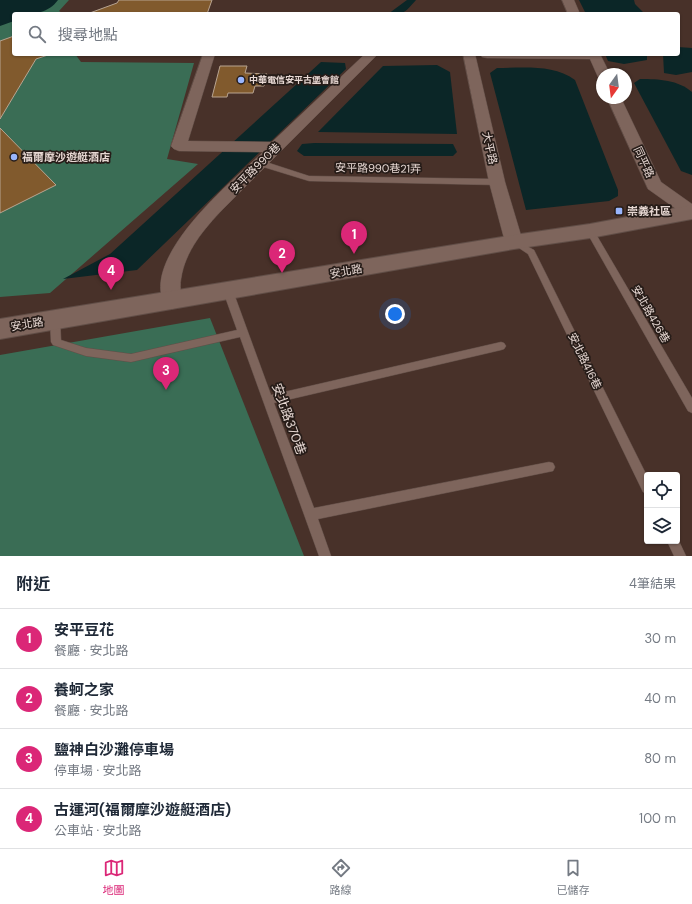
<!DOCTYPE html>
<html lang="zh-TW">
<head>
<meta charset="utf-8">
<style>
	body { margin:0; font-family:"DM Sans","Noto Sans TC",sans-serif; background:#f2f2f3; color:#1f2937 }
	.controls { position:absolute; right:12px; bottom:12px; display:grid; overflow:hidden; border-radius:4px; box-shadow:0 1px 3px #0004 }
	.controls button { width:36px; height:36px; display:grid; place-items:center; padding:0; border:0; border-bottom:1px solid #e0e1e3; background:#fff; color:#1f2937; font:20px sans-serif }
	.compass { position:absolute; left:596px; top:68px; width:36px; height:36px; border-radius:50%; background:#fff; box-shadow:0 1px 3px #0004; rotate:194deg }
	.you { position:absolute; left:395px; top:314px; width:14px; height:14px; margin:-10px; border:3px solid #fff; border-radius:50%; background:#1a73e8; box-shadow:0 0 0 6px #1a73e833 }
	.badge { display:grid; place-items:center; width:26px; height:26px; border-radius:50%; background:#db2777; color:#fff; font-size:13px; font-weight:700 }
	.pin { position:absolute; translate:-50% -33px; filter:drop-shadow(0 1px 2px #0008) }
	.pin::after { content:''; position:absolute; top:21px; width:14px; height:12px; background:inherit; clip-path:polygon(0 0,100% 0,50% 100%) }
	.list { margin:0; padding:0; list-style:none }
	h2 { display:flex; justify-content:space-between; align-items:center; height:52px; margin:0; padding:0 16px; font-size:17px }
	h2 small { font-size:13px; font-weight:400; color:#747a83 }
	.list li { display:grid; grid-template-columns:26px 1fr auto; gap:12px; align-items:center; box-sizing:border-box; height:60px; padding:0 16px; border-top:1px solid #e0e1e3 }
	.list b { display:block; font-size:15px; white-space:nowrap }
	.list p { margin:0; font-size:13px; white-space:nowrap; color:#747a83 }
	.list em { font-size:13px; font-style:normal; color:#747a83 }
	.icon { flex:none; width:22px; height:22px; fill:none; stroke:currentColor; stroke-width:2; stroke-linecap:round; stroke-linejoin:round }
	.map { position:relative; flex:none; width:692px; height:556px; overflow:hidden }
	.search { position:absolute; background:#fff; box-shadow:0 1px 3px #0004; left:12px; right:12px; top:12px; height:44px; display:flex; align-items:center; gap:10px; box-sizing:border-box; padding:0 14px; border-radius:4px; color:#747a83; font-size:15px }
	.sheet { height:292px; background:#fff }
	nav { display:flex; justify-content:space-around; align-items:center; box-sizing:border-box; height:56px; border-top:1px solid #e0e1e3; background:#fff; font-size:11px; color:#747a83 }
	nav a { display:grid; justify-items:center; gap:2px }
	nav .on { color:#db2777 }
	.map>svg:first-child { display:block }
	.green { fill:#3a6d55 }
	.water { fill:#0b2627 }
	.building { fill:#815a2d; stroke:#b8a491 }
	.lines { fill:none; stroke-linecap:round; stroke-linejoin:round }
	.service-casing { stroke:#614e47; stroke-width:1 }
	.minor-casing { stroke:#614e47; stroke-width:1 }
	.tertiary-casing { stroke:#614e47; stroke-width:2 }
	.service { fill:#7e655c; fill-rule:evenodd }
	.minor { fill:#7e655c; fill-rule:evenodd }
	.tertiary { fill:#7e655c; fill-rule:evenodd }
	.poi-dot { fill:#99b5fd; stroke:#261c18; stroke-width:1.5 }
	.labels { text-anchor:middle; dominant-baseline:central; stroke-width:3.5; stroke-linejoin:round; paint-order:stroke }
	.far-poi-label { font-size:9px; font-weight:bold; fill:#e6d7d2; stroke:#261c18; text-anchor:start }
	.street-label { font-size:11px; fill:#e6d7d2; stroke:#261c18 }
	.poi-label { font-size:11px; font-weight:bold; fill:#e6d7d2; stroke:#261c18; text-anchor:start }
	.near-street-label { font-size:13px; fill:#e6d7d2; stroke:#261c18 }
</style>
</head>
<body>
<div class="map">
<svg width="692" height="556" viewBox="0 0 692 556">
	<rect width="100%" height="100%" fill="#483129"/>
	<g class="green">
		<path d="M0,0H69L59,11L64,14H14V54H75L81,62L194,63L167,159L198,164L50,293L0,297Z"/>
		<path d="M210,318L304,556H0V355Z"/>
	</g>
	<g class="water">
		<path d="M0,0H58C47,15 31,14 14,14V21L0,26Z"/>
		<path d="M407,0H416C405,12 406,14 388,14Z"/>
		<path d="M579,0H634L635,4L645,14H586Z"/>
		<path d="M678,47L692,48V72L676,75L664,73L663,54H678Z"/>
		<path d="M605,54H647V60L624,64L608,61Z"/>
		<path d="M321,62L345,63L346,69L137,270L63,279L110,254Z"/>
		<path d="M437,65L450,72L457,134L318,132L383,66Z"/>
		<path d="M497,68C523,68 553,64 575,80L618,190V196L609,201L526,210L490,73Z"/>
		<path d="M640,79C659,79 678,80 692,92V175L681,171L634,83Z"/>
		<path d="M314,143L453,144L457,152L453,156H304L297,151L302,144Z"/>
	</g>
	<g class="building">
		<path d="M119,0H212L207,14H87L117,3Z"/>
		<path d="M14,36V54H51L36,59L0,119V41Z"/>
		<path d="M220,66H247L245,73L267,74L264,86H255L253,93H228L227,97H212Z"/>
		<path d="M0,128L56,185L0,213Z"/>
	</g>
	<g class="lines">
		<g class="service-casing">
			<g id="service">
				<path d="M257,161H263L309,176L497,179L501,182L497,185L309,181L257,165Z"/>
				<path d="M590,228L593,229L692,398V413L688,411L586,231Z"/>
				<path d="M514,239L534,250L647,476V494L643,492L528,254L510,242Z"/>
				<path d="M228,287L231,289L233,291L271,395L501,342L504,343L506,346L504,349L501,350L274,403L314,508L549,462L553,463L555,467L553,471L318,519L331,556H319L240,337L131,362L86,356L53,345L51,342L50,320L52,317H58L60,320L61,340L86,348L131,354L237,330L223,291L225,289Z"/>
				<path d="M677,536V537L686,556H674L667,541H677Z"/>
			</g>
		</g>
		<g class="minor-casing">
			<g id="minor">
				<path d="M562,0H574L580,14H568Z"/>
				<path d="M203,54H215L188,141L272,142L365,54H378L223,209C204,229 185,251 181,279C179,289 183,298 179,306L172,309L165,306C139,257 232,181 263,152L179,151L174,149L171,146Z"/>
				<path d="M463,54H475L505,182L523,242L520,247L514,248L508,247L505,242L489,182Z"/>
				<path d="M481,54H600L610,74H602V78L598,77L590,59L487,58L482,57Z"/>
				<path d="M607,98H621L661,182L692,204V218L686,216L648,189Z"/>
			</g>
		</g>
		<g class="tertiary-casing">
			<path id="tertiary" d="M692,205V219L590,238L514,249L0,339V319L514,235L590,224Z"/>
		</g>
		<use href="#service" class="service"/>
		<use href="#minor" class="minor"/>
		<use href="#tertiary" class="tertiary"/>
	</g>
	<g class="poi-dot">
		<circle cx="241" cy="80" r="4"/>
		<circle cx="14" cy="157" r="4"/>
		<rect x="615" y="207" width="8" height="8" rx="2"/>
	</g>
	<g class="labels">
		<g class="far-poi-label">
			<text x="249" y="80">中華電信安平古堡會館</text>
		</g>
		<g class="street-label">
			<text transform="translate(490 148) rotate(77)">大平路</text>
			<text transform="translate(644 162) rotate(65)">同平路</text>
			<text transform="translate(255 168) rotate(-45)">安平路990巷</text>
			<text transform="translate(378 168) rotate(1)">安平路990巷21弄</text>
			<text transform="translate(346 271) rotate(-10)">安北路</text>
			<text transform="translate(651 314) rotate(60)">安北路426巷</text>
			<text transform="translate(27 324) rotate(-9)">安北路</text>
			<text transform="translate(585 361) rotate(64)">安北路416巷</text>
		</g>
		<g class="poi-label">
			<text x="22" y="157">福爾摩沙遊艇酒店</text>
			<text x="627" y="211">崇義社區</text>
		</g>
		<g class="near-street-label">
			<text transform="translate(289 419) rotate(70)">安北路370巷</text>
		</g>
	</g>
</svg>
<div class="controls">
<button><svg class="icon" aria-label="locate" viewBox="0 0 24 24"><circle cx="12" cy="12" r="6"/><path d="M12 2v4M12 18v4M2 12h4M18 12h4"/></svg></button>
<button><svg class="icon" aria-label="layers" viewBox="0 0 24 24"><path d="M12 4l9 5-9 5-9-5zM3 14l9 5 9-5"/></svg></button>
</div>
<svg class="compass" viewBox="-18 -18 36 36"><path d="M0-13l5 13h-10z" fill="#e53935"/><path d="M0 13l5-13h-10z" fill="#747a83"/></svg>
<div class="you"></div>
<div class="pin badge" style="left:354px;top:254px">1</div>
<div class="pin badge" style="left:282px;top:273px">2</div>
<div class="pin badge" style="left:166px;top:390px">3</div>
<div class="pin badge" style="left:111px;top:290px">4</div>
<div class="search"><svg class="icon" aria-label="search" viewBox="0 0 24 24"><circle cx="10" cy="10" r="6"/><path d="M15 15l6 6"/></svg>搜尋地點</div>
</div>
<section class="sheet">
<h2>附近<small>4筆結果</small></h2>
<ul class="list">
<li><span class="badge">1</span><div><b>安平豆花</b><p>餐廳 · 安北路</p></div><em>30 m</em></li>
<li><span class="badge">2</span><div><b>養蚵之家</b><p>餐廳 · 安北路</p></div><em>40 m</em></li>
<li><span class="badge">3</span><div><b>鹽神白沙灘停車場</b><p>停車場 · 安北路</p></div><em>80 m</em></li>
<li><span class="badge">4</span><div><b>古運河(福爾摩沙遊艇酒店)</b><p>公車站 · 安北路</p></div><em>100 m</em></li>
</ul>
</section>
<nav>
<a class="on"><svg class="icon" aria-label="map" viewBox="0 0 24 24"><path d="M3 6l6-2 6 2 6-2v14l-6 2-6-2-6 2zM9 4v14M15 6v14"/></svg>地圖</a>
<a><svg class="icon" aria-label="directions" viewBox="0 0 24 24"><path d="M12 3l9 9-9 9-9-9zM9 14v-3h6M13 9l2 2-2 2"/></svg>路線</a>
<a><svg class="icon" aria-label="saved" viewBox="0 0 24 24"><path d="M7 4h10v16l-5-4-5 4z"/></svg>已儲存</a>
</nav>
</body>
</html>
